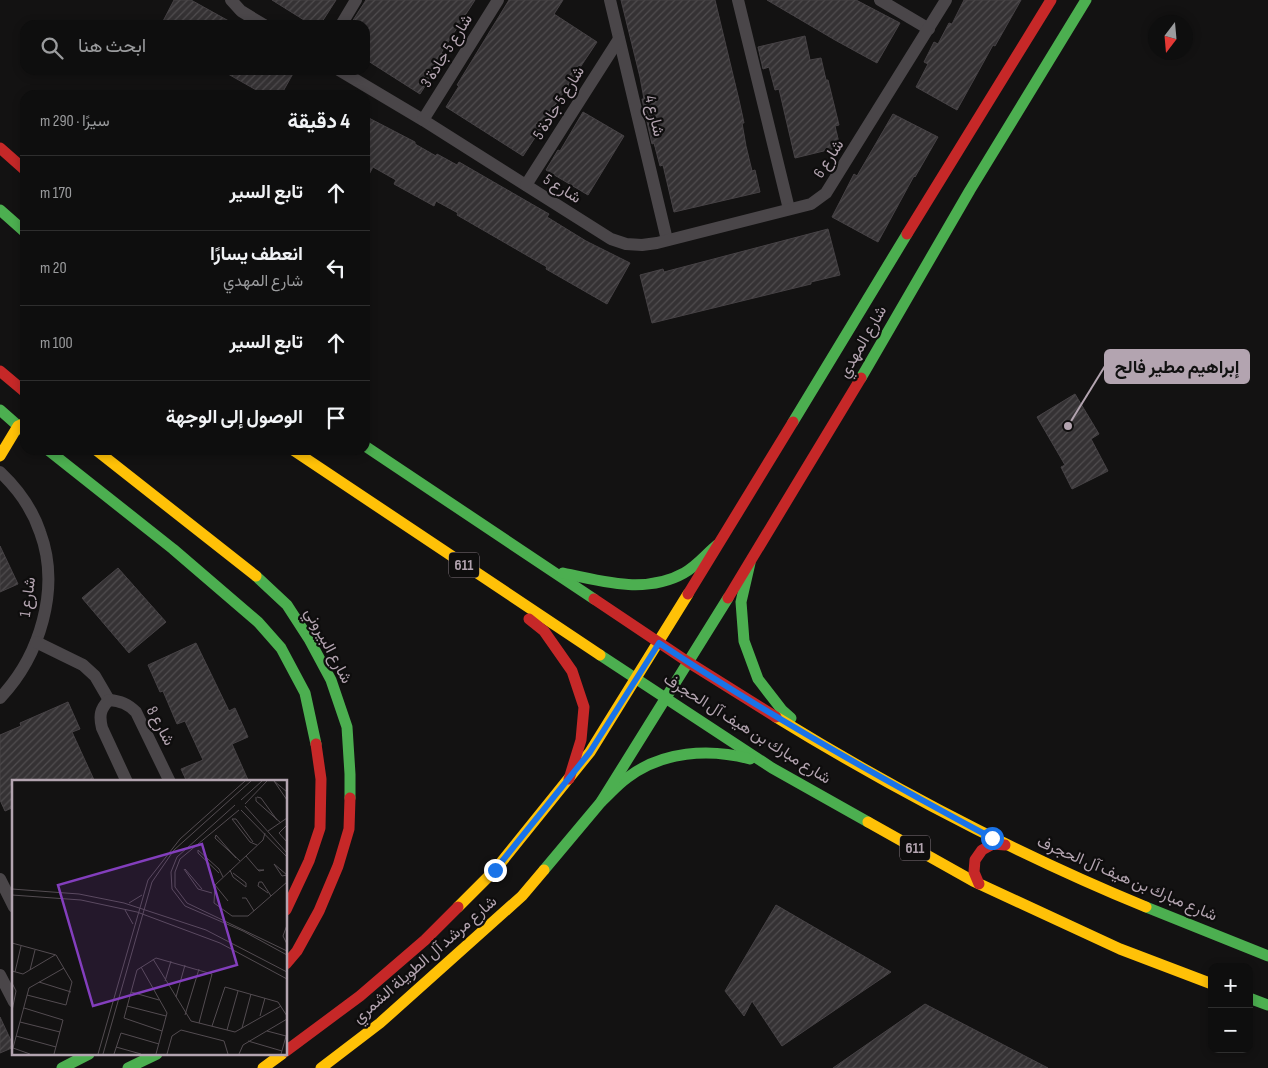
<!DOCTYPE html>
<html lang="ar">
<head>
<meta charset="utf-8">
<style>
	body { margin:0; font-family:"Sofia Sans Condensed",Vazirmatn,sans-serif; background:#1c1c1c; color:#f1f3f6; direction:rtl }
	.controls { position:absolute; right:15px; bottom:15px; display:grid; overflow:hidden; border-radius:10px; box-shadow:0 2px 8px #0003 }
	.controls button { width:45px; height:45px; display:grid; place-items:center; padding:0; border:0; border-bottom:1px solid #2e2e2e; background:#0e0e0e; color:#f1f3f6; font:25px sans-serif }
	.compass { position:absolute; left:1148px; top:15px; width:45px; height:45px; border-radius:50%; background:#0e0e0e; box-shadow:0 2px 8px #0003; rotate:196deg }
	.stop { position:absolute; width:15px; height:15px; margin:-11px; border:4px solid #1a73e8; border-radius:50%; background:#fff }
	.stop.end { background:#1a73e8; border-color:#fff; box-shadow:0 1px 5px #0008 }
	.list { margin:0; padding:0; list-style:none }
	h2 { display:flex; justify-content:space-between; align-items:center; height:65px; margin:0; padding:0 20px; font-size:21px }
	h2 small { font-size:16px; font-weight:400; color:#9b9c9e }
	.list li { display:grid; grid-template-columns:32px 1fr auto; gap:15px; align-items:center; box-sizing:border-box; height:75px; padding:0 20px; border-top:1px solid #2e2e2e }
	.list b { display:block; font-size:19px; white-space:nowrap }
	.list p { margin:0; font-size:16px; white-space:nowrap; color:#9b9c9e }
	.list em { font-size:16px; font-style:normal; color:#9b9c9e }
	.icon { flex:none; width:28px; height:28px; fill:none; stroke:currentColor; stroke-width:2; stroke-linecap:round; stroke-linejoin:round }
	.map { position:relative; flex:none; width:1268px; height:1068px; overflow:hidden; direction:ltr }
	.search { position:absolute; background:#0e0e0e; box-shadow:0 2px 8px #0003; left:20px; top:20px; width:350px; height:55px; display:flex; align-items:center; gap:12px; box-sizing:border-box; padding:0 18px; border-radius:15px; color:#9b9c9e; font-size:19px }
	.panel { position:absolute; background:#0e0e0e; box-shadow:0 2px 8px #0003; left:20px; top:90px; width:350px; height:365px; border-radius:15px; direction:rtl }
	.map>svg:first-child { display:block }
	.building { fill:url(#building-hatch); stroke:#464245 }
	.lines { fill:none; stroke-linecap:round; stroke-linejoin:round }
	.street { stroke:#4a4649; stroke-width:12 }
	.fast { stroke:#4caf50; stroke-width:11 }
	.slow { stroke:#ffc107; stroke-width:11 }
	.jam { stroke:#c62828; stroke-width:11 }
	.route { stroke:#1a73e8; stroke-width:6 }
	.labels { text-anchor:middle; dominant-baseline:central; stroke-width:4.5; stroke-linejoin:round; paint-order:stroke }
	.shield { fill:#0e0d0d; stroke:#82777f; stroke-width:1 }
	.shield-label { font-size:15px; font-weight:bold; fill:#b3a4b0 }
	.street-label { font-size:16px; fill:#b3a4b0; stroke:#0e0d0d }
	.inset-road { fill:none; stroke:#534c51; stroke-width:1 }
	.view { fill:#833ebd; fill-opacity:0.15; stroke:#833ebd; stroke-width:2.5 }
	.inset-edge { fill:none; stroke:#b3a4b0; stroke-width:2.5 }
	.leader { fill:none; stroke:#b3a4b0; stroke-width:2 }
	.callout-dot { fill:#b3a4b0; stroke:#0e0d0d; stroke-width:2 }
	.callout { fill:#b3a4b0; stroke:#b3a4b0; stroke-width:2 }
	.callout-label { font-size:18px; text-anchor:middle; font-weight:bold; fill:#111 }
</style>
</head>
<body>
<div class="map">
<svg width="1268" height="1068" viewBox="0 0 1268 1068">
	<defs>
		<pattern id="building-hatch" width="6" height="6" patternUnits="userSpaceOnUse" patternTransform="scale(1.25)"><rect width="6" height="6" fill="#353234"/><path d="M-1 1l2-2M0 6l6-6M5 7l2-2" fill="none" stroke="#504d4f"/></pattern>
	</defs>
	<rect width="100%" height="100%" fill="#131212"/>
	<g class="building">
		<path d="M174,0H191L236,25H161Z"/>
		<path d="M272,0H336L320,25H312Z"/>
		<path d="M366,0H475L441,53L445,55L420,94L365,59V25H350Z"/>
		<path d="M509,0H563L554,14L597,42L561,96L538,137L536,136L523,156L446,107L459,86L457,85Z"/>
		<path d="M621,0H715L739,100L744,123H742L746,146L752,171L755,170L760,192L674,212L663,165L660,166L654,143L652,144L642,99H644L640,77Z"/>
		<path d="M767,0H856L900,23L877,63L835,40Z"/>
		<path d="M964,0H1021L995,46L993,45L957,110L916,87L928,64L924,62L934,42L938,44L949,23L952,24Z"/>
		<path d="M805,36L810,60L821,58L826,80H828L839,125L835,126L840,147L795,158L779,89L775,90L769,67L763,69L758,47Z"/>
		<path d="M221,70H295L281,95H255L258,91Z"/>
		<path d="M583,112L624,136L588,195L546,170L558,150L560,151Z"/>
		<path d="M893,114L938,137L915,177L914,176L878,242L832,217L854,174L857,176Z"/>
		<path d="M365,116L415,142V144L436,156L437,154L457,165L459,162L478,173L549,214L547,217L586,241L630,263L607,304L546,269L547,267L457,215L458,213L436,201L434,206L394,184L396,180L373,167L365,182Z"/>
		<path d="M828,229L840,275L811,282V284L652,323L640,275L663,269L664,272Z"/>
		<path d="M1075,394L1099,434L1091,439L1108,471L1072,489L1061,467L1065,465L1037,417Z"/>
		<path d="M0,546L18,584L0,592Z"/>
		<path d="M118,568L166,622L129,653L82,598Z"/>
		<path d="M196,643L229,711L235,708L248,737L232,744L249,782H187L181,769L203,760L185,721L177,724L163,691L160,692L148,665Z"/>
		<path d="M68,702L80,729L72,732L95,782H14V807L5,811L0,800V735L21,726L20,723Z"/>
		<path d="M776,905L891,972L782,1046L752,1001L744,1016L725,991Z"/>
		<path d="M925,1004L1048,1068H833Z"/>
		<path d="M0,1017L14,1047L0,1053Z"/>
	</g>
	<g class="lines">
		<g class="street">
			<path d="M231,0L241,11L264,25"/>
			<path d="M610,0L667,240"/>
			<path d="M738,0L789,209"/>
			<path d="M880,0L929,29"/>
			<path d="M341,25L356,0"/>
			<path d="M339,70L423,120L611,239L626,244L642,245L657,243L811,204L826,193L946,0"/>
			<path d="M423,120L498,0"/>
			<path d="M526,185L619,39"/>
			<path d="M0,472C18,489 32,508 40,532C61,588 40,656 0,698"/>
			<path d="M36,642L83,665L95,676L109,700"/>
			<path d="M109,700C121,701 128,704 136,712L170,782"/>
			<path d="M109,700C100,709 99,716 102,728L127,782"/>
			<path d="M0,879L14,907"/>
			<path d="M0,975L14,1002"/>
		</g>
		<g class="fast">
			<path d="M0,210L25,232"/>
			<path d="M861,378L970,190L1086,0"/>
			<path d="M0,410L25,432"/>
			<path d="M793,422L907,234"/>
			<path d="M365,446L594,599"/>
			<path d="M48,450L173,549L258,622L281,648L305,693L316,744"/>
			<path d="M750,563L741,602L744,641L758,679L782,710L791,718"/>
			<path d="M563,573C603,582 647,594 684,573C697,566 706,554 717,545"/>
			<path d="M256,576L287,605L309,639L331,680L347,727L350,774V798"/>
			<path d="M600,655L772,768L868,822"/>
			<path d="M601,802C610,794 617,785 627,778C662,751 709,748 750,759"/>
			<path d="M544,870L601,802L728,598"/>
			<path d="M1146,907L1268,956"/>
			<path d="M1249,998L1268,1005"/>
			<path d="M62,1068L89,1054"/>
			<path d="M128,1068L157,1054"/>
		</g>
		<g class="slow">
			<path d="M96,450L256,576"/>
			<path d="M293,450L600,655"/>
			<path d="M0,456L18,426L25,423"/>
			<path d="M776,717C895,790 1017,854 1146,907"/>
			<path d="M868,822L973,881L1120,949L1212,984"/>
			<path d="M458,907L495,870L590,752L688,594"/>
			<path d="M263,1068L282,1054"/>
			<path d="M321,1068L380,1023L522,896L544,870"/>
		</g>
		<g class="jam">
			<path d="M0,148L25,170"/>
			<path d="M907,234L1051,0"/>
			<path d="M0,371L25,392"/>
			<path d="M688,594L793,422"/>
			<path d="M728,598L861,378"/>
			<path d="M594,599L688,662L776,717"/>
			<path d="M529,619L544,631L572,671L584,707L581,740L569,779"/>
			<path d="M979,884L974,872L975,860L982,850L993,844L1005,845"/>
			<path d="M286,910L309,861L320,828L321,779L316,744"/>
			<path d="M286,964L297,951L319,911L338,866L349,829L350,798"/>
			<path d="M286,1051L360,996L425,940L458,907"/>
		</g>
	</g>
	<g class="lines">
		<path class="route" d="M495,870L590,752L659,643C766,714 878,777 992,838"/>
	</g>
	<g class="labels">
		<g class="shield">
			<rect x="449" y="552.5" width="30" height="25" rx="4"/>
			<rect x="900" y="835.5" width="30" height="25" rx="4"/>
		</g>
		<g class="shield-label">
			<text x="464" y="565">611</text>
			<text x="915" y="848">611</text>
		</g>
		<g class="street-label">
			<text transform="translate(447 51) rotate(-58)">شارع 5 جادة 3</text>
			<text transform="translate(559 103) rotate(-58)">شارع 5 جادة 5</text>
			<text transform="translate(654 116) rotate(77)">شارع 4</text>
			<text transform="translate(829 159) rotate(-57)">شارع 6</text>
			<text transform="translate(562 189) rotate(32)">شارع 5</text>
			<text transform="translate(863 342) rotate(-60)">شارع المهدي</text>
			<text transform="translate(28 597) rotate(-82)">شارع 1</text>
			<text transform="translate(328 646) rotate(62)">شارع البيروني</text>
			<text transform="translate(160 726) rotate(62)">شارع 8</text>
			<text transform="translate(747 729) rotate(32)">شارع مبارك بن هيف آل الحجرف</text>
			<text transform="translate(1127 879) rotate(23)">شارع مبارك بن هيف آل الحجرف</text>
			<text transform="translate(425 960) rotate(-41)">شارع مرشد آل الطويلة الشمري</text>
		</g>
	</g>
	<g transform="translate(12 780)">
		<rect width="275" height="275" fill="#131212"/>
		<path class="inset-road" d="M262,1L275,20M262,1L275,12M244,17V21L269,43M245,17L249,18L265,40M229,20L250,1M233,24L255,1M223,25L165,77L159,92L160,109L173,126L231,151L275,175M233,26L275,73M227,30L168,79L163,92V107L175,123L275,171M229,30L275,77M220,39L238,62L245,65M220,39H224L241,62M275,45L267,53L275,62M256,51L275,38M253,53L251,60L203,105L202,123L220,136H236L275,102M204,55L203,58L228,81M204,55L224,78M186,70L207,89L211,97M186,70V73L207,93M234,76L246,90L247,91L252,90H246M262,84L270,96L275,95M262,84L275,95M172,89L186,109L200,113M173,89L190,109M218,90L221,97L234,107M221,93L234,103V107M247,102H250L259,116M247,102L246,106L256,113M203,105L216,121M0,109L67,114L112,123L194,150L275,192M0,115L69,120L125,132L208,163L275,199M230,118H234L242,131M117,123L130,115M113,130L121,144M275,145L271,156L275,164M0,163L44,175L60,202L54,225L15,215M141,179L179,241L223,252L269,226M129,187L155,233L144,274M18,190L23,170M0,191L11,194L43,175M3,192L9,166M153,201L159,181M27,202L59,212M0,203L4,211L0,231M119,212L147,220M164,217L173,185M115,226L154,236M12,228L51,240L42,274M173,235L187,189M248,236L253,218M8,242L48,252M200,246L213,207L266,222L275,236M230,248L239,214M215,250L226,211M150,251L112,238L125,190L144,178L200,194L187,243M255,251L274,256M4,256L44,267M236,261L270,271M104,267L129,274M18,274L1,268L17,208L52,188M86,274L136,100L168,59L233,1M91,274L140,102L162,70L239,1M102,274L109,253L147,264M155,274L160,256L169,250L212,261L216,274M227,274L231,265L275,239M269,274L275,253"/>
		<path class="view" d="M190,64L225,185L81,226L46,105Z"/>
		<rect width="275" height="275" class="inset-edge"/>
	</g>
	<path class="leader" d="M1068 426L1105 366"/>
	<circle class="callout-dot" cx="1068" cy="426" r="5"/>
	<rect class="callout" x="1105" y="350" width="144" height="33" rx="5"/>
	<g class="callout-label">
		<text x="1177" y="373">إبراهيم مطير فالح</text>
	</g>
</svg>
<div class="controls">
<button>+</button>
<button>−</button>
</div>
<svg class="compass" viewBox="-18 -18 36 36"><path d="M0-13l5 13h-10z" fill="#e53935"/><path d="M0 13l5-13h-10z" fill="#9b9c9e"/></svg>
<div class="stop" style="left:992px;top:838px"></div>
<div class="stop end" style="left:495px;top:870px"></div>
<div class="search"><svg class="icon" aria-label="search" viewBox="0 0 24 24"><circle cx="10" cy="10" r="6"/><path d="M15 15l6 6"/></svg>ابحث هنا</div>
<section class="panel">
<h2>4 دقيقة<small>سيرًا · 290 m</small></h2>
<ul class="list">
<li><svg class="icon" aria-label="ahead" viewBox="0 0 24 24"><path d="M12 20V5M6 11l6-6 6 6"/></svg><div><b>تابع السير</b></div><em>170 m</em></li>
<li><svg class="icon" aria-label="left" viewBox="0 0 24 24"><path d="M17 20v-9H6M10 6l-5 5 5 5"/></svg><div><b>انعطف يسارًا</b><p>شارع المهدي</p></div><em>20 m</em></li>
<li><svg class="icon" aria-label="ahead" viewBox="0 0 24 24"><path d="M12 20V5M6 11l6-6 6 6"/></svg><div><b>تابع السير</b></div><em>100 m</em></li>
<li><svg class="icon" aria-label="arrive" viewBox="0 0 24 24"><path d="M6 21V4h12l-3 4 3 4H6"/></svg><div><b>الوصول إلى الوجهة</b></div></li>
</ul>
</section>
</div>
</body>
</html>
